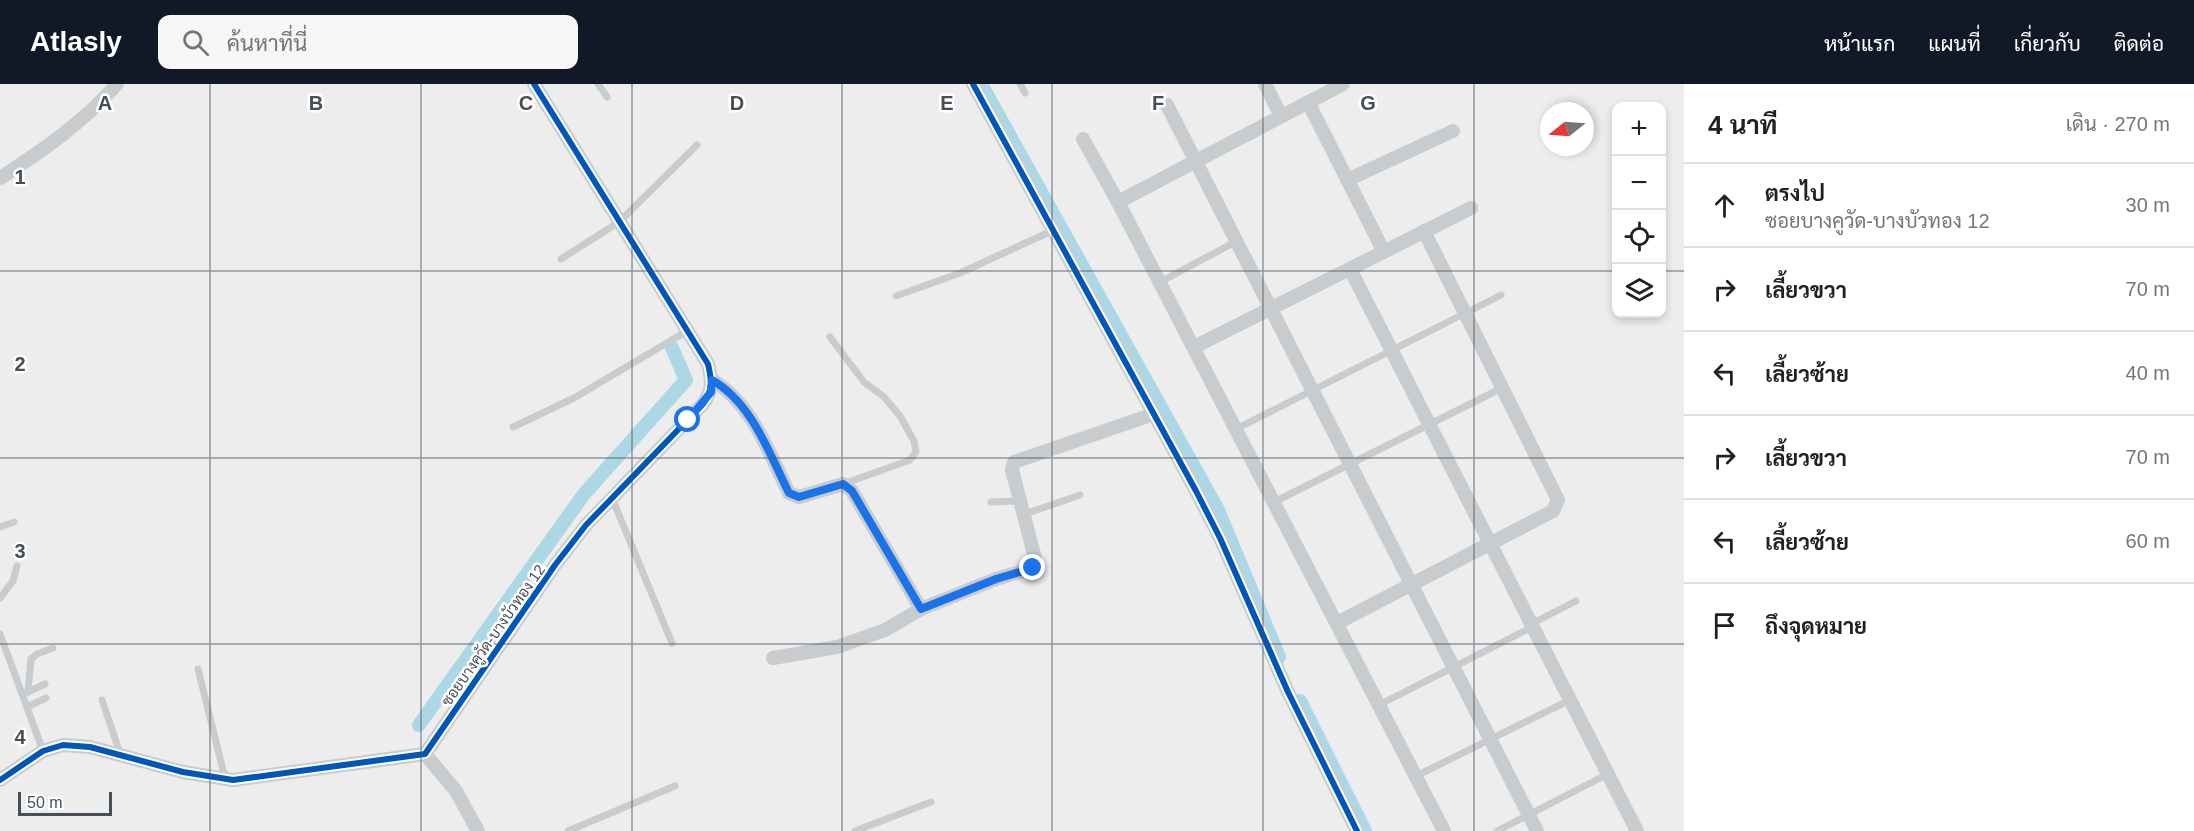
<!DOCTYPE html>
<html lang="th">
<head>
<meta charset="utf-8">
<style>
	body { margin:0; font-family:Helvetica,Sarabun,sans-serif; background:#f6f6f6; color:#202124 }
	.controls { position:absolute; right:18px; top:18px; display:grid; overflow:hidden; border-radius:12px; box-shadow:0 3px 9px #0003 }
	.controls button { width:54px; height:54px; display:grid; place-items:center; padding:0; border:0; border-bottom:2px solid #e0e0e0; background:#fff; color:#202124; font:30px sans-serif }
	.compass { position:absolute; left:1540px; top:18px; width:54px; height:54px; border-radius:50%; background:#fff; box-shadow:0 3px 9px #0003; rotate:253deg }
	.scale { position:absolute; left:18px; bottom:15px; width:94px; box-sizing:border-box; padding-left:6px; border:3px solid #464e57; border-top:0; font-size:16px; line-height:21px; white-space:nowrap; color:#464e57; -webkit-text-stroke:4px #fff; paint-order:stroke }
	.stop { position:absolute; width:18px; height:18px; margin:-14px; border:4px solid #1a73e8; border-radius:50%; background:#fff }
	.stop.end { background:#1a73e8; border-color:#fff; box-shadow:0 2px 6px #0008 }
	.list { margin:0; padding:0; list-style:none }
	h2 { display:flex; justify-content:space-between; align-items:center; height:78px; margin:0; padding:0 24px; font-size:26px }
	h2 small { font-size:20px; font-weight:400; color:#757577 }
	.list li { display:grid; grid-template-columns:39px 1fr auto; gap:18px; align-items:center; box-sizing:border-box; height:84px; padding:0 24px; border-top:2px solid #e0e0e0 }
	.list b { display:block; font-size:22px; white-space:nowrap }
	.list p { margin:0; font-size:20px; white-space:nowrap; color:#757577 }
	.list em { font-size:20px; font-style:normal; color:#757577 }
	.icon { flex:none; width:33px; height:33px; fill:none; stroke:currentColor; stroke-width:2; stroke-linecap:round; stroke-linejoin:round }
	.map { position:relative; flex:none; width:1684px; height:747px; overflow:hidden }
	header { display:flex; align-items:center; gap:36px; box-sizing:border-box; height:84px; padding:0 30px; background:#111827; color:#fff }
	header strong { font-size:28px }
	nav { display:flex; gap:33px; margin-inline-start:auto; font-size:21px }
	.search { width:420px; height:54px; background:#f6f6f6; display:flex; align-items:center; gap:15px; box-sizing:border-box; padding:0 21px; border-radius:12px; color:#757577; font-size:22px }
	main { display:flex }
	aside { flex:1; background:#fff }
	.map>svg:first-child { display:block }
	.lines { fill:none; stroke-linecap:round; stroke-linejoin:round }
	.canal { stroke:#acd7e5; stroke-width:14 }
	.lane { stroke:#c9ccce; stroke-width:7 }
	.street { stroke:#c9ccce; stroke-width:14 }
	.cycleway-casing { stroke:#fff; stroke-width:10 }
	.cycleway { stroke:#0057b8; stroke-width:6 }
	.route { stroke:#1a73e8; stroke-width:8 }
	.grid { fill:none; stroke:#464e57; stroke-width:1.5; stroke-opacity:0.55 }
	.labels { text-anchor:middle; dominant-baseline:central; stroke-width:5; stroke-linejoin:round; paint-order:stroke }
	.street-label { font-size:15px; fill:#464e57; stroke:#fff }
	.grid-label { font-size:20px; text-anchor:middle; font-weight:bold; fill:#464e57; stroke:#fff; stroke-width:5; stroke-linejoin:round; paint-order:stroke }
</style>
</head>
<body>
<header>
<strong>Atlasly</strong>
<div class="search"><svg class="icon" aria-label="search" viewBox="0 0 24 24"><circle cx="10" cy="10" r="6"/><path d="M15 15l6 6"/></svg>ค้นหาที่นี่</div>
<nav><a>หน้าแรก</a><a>แผนที่</a><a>เกี่ยวกับ</a><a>ติดต่อ</a></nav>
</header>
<main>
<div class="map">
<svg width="1684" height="747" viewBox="0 0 1684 747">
	<rect width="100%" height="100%" fill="#eeeded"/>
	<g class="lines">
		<g class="canal">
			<path d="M981,0L1218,426L1279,573"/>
			<path d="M1300,617L1365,747"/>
			<path d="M419,641L584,410L686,296L672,264"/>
		</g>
		<g class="lane">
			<path d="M598,0L607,13"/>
			<path d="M1020,0L1025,9"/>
			<path d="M561,175L619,138L697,61"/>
			<path d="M1160,198L1237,157"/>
			<path d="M896,212L960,189L1054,146"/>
			<path d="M830,253L864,298L884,313L900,332L914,357L916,368L910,376L843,400"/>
			<path d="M513,343L574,314L687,247"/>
			<path d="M1236,345L1501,211"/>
			<path d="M612,414L672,559"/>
			<path d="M991,418L1021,417"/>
			<path d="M1274,418L1502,304"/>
			<path d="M1025,430L1080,411"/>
			<path d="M0,443L14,438"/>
			<path d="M0,514L13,497L17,482"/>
			<path d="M1531,540L1576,517"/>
			<path d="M0,550L43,667"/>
			<path d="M198,585L225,694"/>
			<path d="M28,608L31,575L37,570L53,564"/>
			<path d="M26,609L45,600"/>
			<path d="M102,616L121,672"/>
			<path d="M1379,621L1532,543"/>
			<path d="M27,623L46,614"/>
			<path d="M1416,692L1570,616"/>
			<path d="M568,747L675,702"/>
			<path d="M855,747L931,718"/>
			<path d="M1497,747L1608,690"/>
		</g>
		<g class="street">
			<path d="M973,0L1196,407L1220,454L1288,608L1357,747"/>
			<path d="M1265,0L1281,32"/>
			<path d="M1308,18L1384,168"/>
			<path d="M1167,21L1537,747"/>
			<path d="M1083,55L1118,118L1444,747"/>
			<path d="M0,94C42,67 84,38 117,0"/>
			<path d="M1347,96L1453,47"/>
			<path d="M1118,118L1343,0"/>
			<path d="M1350,185L1637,747"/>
			<path d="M1194,263L1471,124"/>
			<path d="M712,296C752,319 769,369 789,409L799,413L843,400L852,407L921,525"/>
			<path d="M1337,539L1553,427L1558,416L1424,147"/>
			<path d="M773,574L837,563L885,546L921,525L996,495L1033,484L1035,474L1012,386L1014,378L1154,330"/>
			<path d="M425,670L456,707L478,747"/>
			<path d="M0,696L43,667L63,661L90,663L183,688L233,696L425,670L555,481L586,441L703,320C713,306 712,297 708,280L534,0"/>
		</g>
		<g class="cycleway-casing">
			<g id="cycleway">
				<path d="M973,0L1196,407L1220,454L1288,608L1357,747"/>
				<path d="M0,696L43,667L63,661L90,663L183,688L233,696L425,670L555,481L586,441L703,320C713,306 712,297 708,280L534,0"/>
			</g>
		</g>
		<use href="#cycleway" class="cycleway"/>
	</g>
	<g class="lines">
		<path class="route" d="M688,336L711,308L712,296C752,319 769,369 789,409L799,413L843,400L852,407L921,525L996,495L1033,484"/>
	</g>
	<path class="grid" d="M210,0V747M421,0V747M632,0V747M842,0V747M1052,0V747M1263,0V747M1474,0V747M0,187H1616M1662,187H1684M0,374H1684M0,560H1684"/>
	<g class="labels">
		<g class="street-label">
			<text transform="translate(493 551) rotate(-55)">ซอยบางคูวัด-บางบัวทอง 12</text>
		</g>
	</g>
	<g class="grid-label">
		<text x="105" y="26">A</text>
		<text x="316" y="26">B</text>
		<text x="526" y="26">C</text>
		<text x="737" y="26">D</text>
		<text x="947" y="26">E</text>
		<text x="1158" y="26">F</text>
		<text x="1368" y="26">G</text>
		<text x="20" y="100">1</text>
		<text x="20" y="287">2</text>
		<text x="20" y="474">3</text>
		<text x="20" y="660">4</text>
	</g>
</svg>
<div class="controls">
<button>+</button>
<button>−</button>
<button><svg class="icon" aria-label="locate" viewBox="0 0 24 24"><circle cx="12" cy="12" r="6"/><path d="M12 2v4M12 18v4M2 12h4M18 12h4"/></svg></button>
<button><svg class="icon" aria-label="layers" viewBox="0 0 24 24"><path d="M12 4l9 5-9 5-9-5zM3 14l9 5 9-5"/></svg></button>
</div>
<svg class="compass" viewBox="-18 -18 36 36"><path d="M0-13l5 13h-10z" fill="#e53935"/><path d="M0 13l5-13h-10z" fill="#757577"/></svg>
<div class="scale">50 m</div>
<div class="stop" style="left:688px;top:336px"></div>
<div class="stop end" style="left:1033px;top:484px"></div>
</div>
<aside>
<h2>4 นาที<small>เดิน · 270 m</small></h2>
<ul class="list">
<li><svg class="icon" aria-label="ahead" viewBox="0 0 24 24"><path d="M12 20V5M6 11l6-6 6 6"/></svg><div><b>ตรงไป</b><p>ซอยบางคูวัด-บางบัวทอง 12</p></div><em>30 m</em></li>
<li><svg class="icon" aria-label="right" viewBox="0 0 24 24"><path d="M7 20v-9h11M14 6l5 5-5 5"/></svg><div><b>เลี้ยวขวา</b></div><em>70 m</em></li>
<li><svg class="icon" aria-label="left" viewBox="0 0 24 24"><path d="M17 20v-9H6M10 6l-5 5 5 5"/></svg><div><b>เลี้ยวซ้าย</b></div><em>40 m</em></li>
<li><svg class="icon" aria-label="right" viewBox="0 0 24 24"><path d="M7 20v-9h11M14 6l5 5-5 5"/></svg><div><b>เลี้ยวขวา</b></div><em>70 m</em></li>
<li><svg class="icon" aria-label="left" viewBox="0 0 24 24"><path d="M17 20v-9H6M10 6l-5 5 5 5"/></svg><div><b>เลี้ยวซ้าย</b></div><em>60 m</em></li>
<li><svg class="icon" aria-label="arrive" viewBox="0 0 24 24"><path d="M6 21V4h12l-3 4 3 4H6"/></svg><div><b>ถึงจุดหมาย</b></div></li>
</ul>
</aside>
</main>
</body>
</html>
